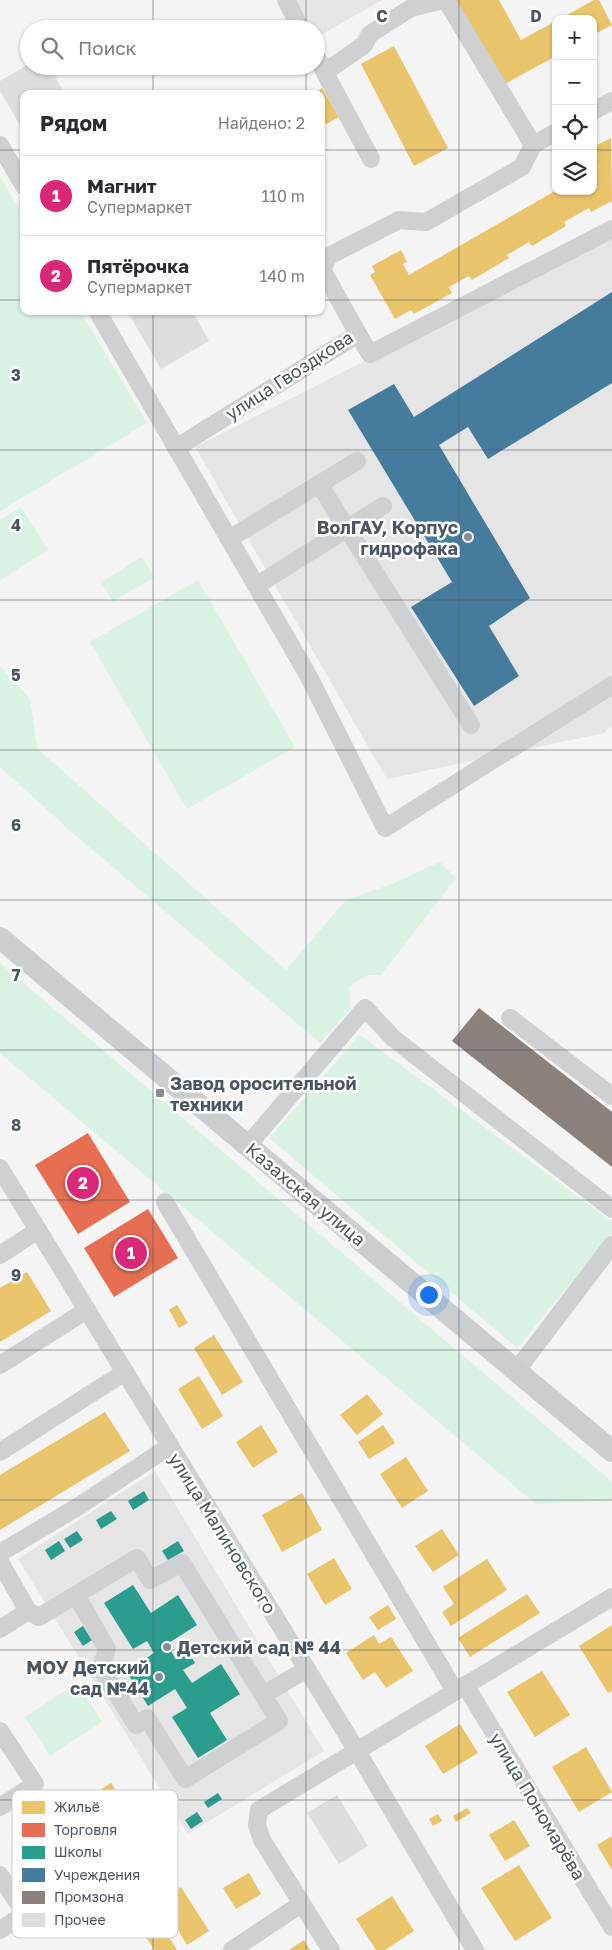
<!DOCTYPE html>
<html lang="ru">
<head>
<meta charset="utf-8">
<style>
	body { margin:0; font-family:"Golos Text",sans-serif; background:#f7f7f7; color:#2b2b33 }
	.controls { position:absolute; right:15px; top:15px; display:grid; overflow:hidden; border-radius:10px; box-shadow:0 1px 4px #0004 }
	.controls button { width:45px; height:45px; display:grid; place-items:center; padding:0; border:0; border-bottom:1px solid #e1e1e2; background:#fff; color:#2b2b33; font:25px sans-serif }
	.you { position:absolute; left:428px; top:1294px; width:18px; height:18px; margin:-12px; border:4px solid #fff; border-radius:50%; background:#1a73e8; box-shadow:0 0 0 8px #1a73e833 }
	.badge { display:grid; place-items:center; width:32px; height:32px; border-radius:50%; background:#db2777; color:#fff; font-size:16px; font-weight:700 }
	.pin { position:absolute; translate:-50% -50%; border:2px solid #fff; box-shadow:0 1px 5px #0006 }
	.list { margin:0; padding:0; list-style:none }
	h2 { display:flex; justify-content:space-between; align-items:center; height:65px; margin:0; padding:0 20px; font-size:21px }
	h2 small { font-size:16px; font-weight:400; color:#7c7c81 }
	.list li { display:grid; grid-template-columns:32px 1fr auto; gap:15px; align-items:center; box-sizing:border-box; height:80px; padding:0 20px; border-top:1px solid #e1e1e2 }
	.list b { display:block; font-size:19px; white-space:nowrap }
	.list p { margin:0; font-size:16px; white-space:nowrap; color:#7c7c81 }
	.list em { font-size:16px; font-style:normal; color:#7c7c81 }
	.icon { flex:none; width:28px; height:28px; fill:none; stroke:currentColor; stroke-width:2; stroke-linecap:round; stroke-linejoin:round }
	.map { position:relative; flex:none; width:612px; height:1950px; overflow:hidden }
	.search { position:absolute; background:#fff; box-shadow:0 1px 4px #0004; left:20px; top:20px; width:305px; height:55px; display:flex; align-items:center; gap:12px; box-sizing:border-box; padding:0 18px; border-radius:28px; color:#7c7c81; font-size:19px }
	.panel { position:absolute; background:#fff; box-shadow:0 1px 4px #0004; left:20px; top:90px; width:305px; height:225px; border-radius:10px }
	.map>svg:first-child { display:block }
	.education { fill:#e6e5e6 }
	.green { fill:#d9f2e3 }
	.homes { fill:#e9c46a }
	.shops { fill:#e76f51 }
	.schools { fill:#2a9d8f }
	.public { fill:#457b9d }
	.industry { fill:#8a817c }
	.building { fill:#ddddde }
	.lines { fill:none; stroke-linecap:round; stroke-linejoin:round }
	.minor { stroke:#ced0d2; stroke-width:18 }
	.major { stroke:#caced1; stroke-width:22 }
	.grid { fill:none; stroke:#4a5661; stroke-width:1; stroke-opacity:0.55 }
	.poi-dot { fill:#868d94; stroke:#fff; stroke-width:2 }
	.labels { text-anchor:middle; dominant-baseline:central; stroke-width:5; stroke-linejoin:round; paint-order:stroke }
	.street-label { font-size:18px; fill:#4a5661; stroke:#fff }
	.poi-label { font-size:18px; font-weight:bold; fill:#4a5661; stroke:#fff; text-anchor:end }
	.key { fill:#fff; stroke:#c9ccd0; stroke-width:1 }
	.key-label { font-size:14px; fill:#4a5661 }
	.grid-label { font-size:16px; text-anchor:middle; font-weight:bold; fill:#4a5661; stroke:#fff; stroke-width:5; stroke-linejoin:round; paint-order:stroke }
</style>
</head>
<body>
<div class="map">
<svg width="612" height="1950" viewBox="0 0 612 1950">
	<rect width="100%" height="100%" fill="#f4f4f4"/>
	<g class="education">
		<path d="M295,0H382L317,37L316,29H312Z"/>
		<path d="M612,236V725L604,733L387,779L195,447Z"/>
		<path d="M155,1471L324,1751L188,1834L18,1559Z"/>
	</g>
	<g class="green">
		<path d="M0,177L24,217V311H80L147,423L0,511Z"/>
		<path d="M21,507L48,550L0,580V520Z"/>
		<path d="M142,557L154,577L113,602L101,582Z"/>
		<path d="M198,580L295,747L187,809L90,642Z"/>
		<path d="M0,666L30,699L37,748L286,970L346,900L392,884L440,862L456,878L381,975H368L349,986L351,1008L320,1043L74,834L0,767Z"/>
		<path d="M0,963L612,1482V1500L536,1504L0,1053Z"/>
		<path d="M360,1035L612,1222V1233L517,1348L269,1138Z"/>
		<path d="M77,1683L102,1722L50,1756L25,1717Z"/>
	</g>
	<g class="homes">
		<path d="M455,0H499L521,40L556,21V56L503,85Z"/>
		<path d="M594,0H599L612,25L593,35V19H560Z"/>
		<path d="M394,46L448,148L414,166L361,64Z"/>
		<path d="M322,88L339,117L321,127V94H314Z"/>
		<path d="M611,138L612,201L591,212L589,208L564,222L566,226L532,246L529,242L507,255L509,258L472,280L469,276L449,287L452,293L414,314L411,310L395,319L370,275L375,272L372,266L401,250L407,262L403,264L409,275L555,191H593V169L598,167L593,159V147Z"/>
		<path d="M27,1272L51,1311L0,1342V1288Z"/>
		<path d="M177,1305L188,1323L179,1328L169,1310Z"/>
		<path d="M214,1335L243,1382L222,1395L194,1348Z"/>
		<path d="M199,1376L223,1416L202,1429L178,1389Z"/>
		<path d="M367,1394L383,1414L357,1435L340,1415Z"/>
		<path d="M105,1412L130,1451L0,1530V1475Z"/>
		<path d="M261,1425L278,1452L253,1468L236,1442Z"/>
		<path d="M383,1425L395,1443L369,1459L358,1442Z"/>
		<path d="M406,1457L428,1491L402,1508L380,1474Z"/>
		<path d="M302,1493L322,1530L282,1552L262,1515Z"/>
		<path d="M442,1529L459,1555L433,1572L415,1546Z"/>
		<path d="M334,1558L352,1589L325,1605L307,1574Z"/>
		<path d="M487,1559L507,1590L451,1626L442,1612L454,1604L443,1587Z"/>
		<path d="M527,1594L540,1613L470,1657L458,1638Z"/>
		<path d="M388,1605L396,1619L378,1630L369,1617Z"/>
		<path d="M612,1625V1691L608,1693L579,1646Z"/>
		<path d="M374,1635L379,1644L391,1637L413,1671L386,1688L375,1672L363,1680L346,1653Z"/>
		<path d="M542,1671L570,1715L535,1737L507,1692Z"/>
		<path d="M460,1724L478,1753L443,1774L425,1746Z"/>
		<path d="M586,1747L612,1792L579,1812L552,1767Z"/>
		<path d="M111,1783L142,1831L43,1894L13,1846Z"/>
		<path d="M467,1808L471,1813L456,1822L453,1816Z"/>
		<path d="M438,1814L442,1821L433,1826L429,1819Z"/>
		<path d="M514,1820L530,1846L505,1861L489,1835Z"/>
		<path d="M612,1836V1870L597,1845Z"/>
		<path d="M519,1865L552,1918L515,1941L481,1888Z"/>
		<path d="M249,1873L261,1894L236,1909L223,1888Z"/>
		<path d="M181,1887L209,1931L187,1945L160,1901Z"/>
		<path d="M392,1896L414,1931L385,1950H376L356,1919Z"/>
		<path d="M163,1927L177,1950H154L146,1937Z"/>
		<path d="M304,1940L310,1950H289Z"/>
	</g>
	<g class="shops">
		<path d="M88,1133L130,1202L78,1234L35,1165Z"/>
		<path d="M148,1209L178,1258L114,1297L84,1248Z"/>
	</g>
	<g class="schools">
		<path d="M144,1491L149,1500L133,1510L128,1501Z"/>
		<path d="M111,1511L117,1519L101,1529L96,1520Z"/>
		<path d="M77,1531L83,1540L70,1548L64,1539Z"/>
		<path d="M59,1541L65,1551L51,1560L45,1550Z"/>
		<path d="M178,1541L184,1551L168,1560L162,1551Z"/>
		<path d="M133,1585L151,1613L178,1595L197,1625L167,1644L175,1658L187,1650L195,1663L183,1670L192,1683L221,1664L240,1694L210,1713L227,1740L198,1758L172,1717L187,1708L175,1689L148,1706L126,1671L154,1653L147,1641L133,1649L104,1603Z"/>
		<path d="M83,1626L92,1640L83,1646L74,1632Z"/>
		<path d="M218,1793L222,1799L208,1808L204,1802Z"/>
		<path d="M197,1812L203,1821L191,1829L185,1820Z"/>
	</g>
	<path class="public" d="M612,292V383L488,459L468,427L439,445L530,598L489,626L519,676L474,706L411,607L452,582L348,410L394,384L414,417Z"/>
	<path class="industry" d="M479,1008L612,1112V1167L452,1041Z"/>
	<g class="building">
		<path d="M29,64V66H49L65,94H24V132L0,91V81Z"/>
		<path d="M127,311H192L209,341L161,369Z"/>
		<path d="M337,1795L368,1846L339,1864L307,1813Z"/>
	</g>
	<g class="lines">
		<g class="minor">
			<path d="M286,0L301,29"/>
			<path d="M446,0L533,145"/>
			<path d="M316,56L371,159"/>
			<path d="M325,72L364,45L370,34L411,8L443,0"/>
			<path d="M593,111L612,101"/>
			<path d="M0,145L24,186"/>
			<path d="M97,311L308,675L385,828L612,685"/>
			<path d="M358,334L370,354L612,229"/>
			<path d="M176,448L358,334L322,269L329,256L399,220L426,222L522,167L533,145L556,132"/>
			<path d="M319,484L471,725"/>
			<path d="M229,539L357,461"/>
			<path d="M256,586L383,506"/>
			<path d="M510,1018L612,1096"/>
			<path d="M248,1145L365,1008L393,1038L612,1209"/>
			<path d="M0,1168L357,1751L475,1950"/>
			<path d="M165,1202L455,1691"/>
			<path d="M0,1255L38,1230"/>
			<path d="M0,1365L87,1310"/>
			<path d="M516,1371L612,1245"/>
			<path d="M0,1452L125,1372"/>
			<path d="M0,1553L79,1506L170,1446"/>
			<path d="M0,1562L28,1611L0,1629"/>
			<path d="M28,1611L39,1617L137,1558L150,1580L182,1563L279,1721L185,1779L147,1718L136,1725L101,1668L107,1649L76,1595"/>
			<path d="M465,1685L612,1927"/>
			<path d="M263,1695L307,1669"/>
			<path d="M0,1731L35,1784L0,1807"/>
			<path d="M0,1875L25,1914L0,1930"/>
			<path d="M232,1950L301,1904"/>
			<path d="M331,1950L262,1840L257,1825L259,1810L612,1597"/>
		</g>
		<path class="major" d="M0,938L612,1451"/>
	</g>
	<path class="grid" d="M153,0V29M306,0V29M459,0V1950M153,66V94M306,66V94M0,150H24M321,150H556M593,150H612M0,300H24M321,300H612M153,311V1950M306,311V1950M0,450H612M0,600H612M0,750H612M0,900H612M0,1050H612M0,1200H612M0,1350H612M0,1500H612M0,1650H612M0,1800H612"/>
	<g class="poi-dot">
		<circle cx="468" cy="537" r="5"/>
		<rect x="155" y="1088" width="10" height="10" rx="2.5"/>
		<circle cx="167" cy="1647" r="5"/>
		<circle cx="159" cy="1677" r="5"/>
	</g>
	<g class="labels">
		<g class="street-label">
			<text transform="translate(289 375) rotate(-33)">улица Гвоздкова</text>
			<text transform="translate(306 1194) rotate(40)">Казахская улица</text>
			<text transform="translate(223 1533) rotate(58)">улица Малиновского</text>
			<text transform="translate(538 1806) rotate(59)">улица Пономарёва</text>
		</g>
		<g class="poi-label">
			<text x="458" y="527">ВолГАУ, Корпус<tspan x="458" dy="21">гидрофака</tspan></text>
			<text x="170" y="1083" text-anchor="start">Завод оросительной<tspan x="170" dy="21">техники</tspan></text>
			<text x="177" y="1647" text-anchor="start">Детский сад № 44</text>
			<text x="149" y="1667">МОУ Детский<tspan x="149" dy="21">сад №44</tspan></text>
		</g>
	</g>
	<rect x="12" y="1790" width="166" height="148" rx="8" class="key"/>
	<rect x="22" y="1801" width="23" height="13" fill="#e9c46a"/>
	<rect x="22" y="1823" width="23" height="14" fill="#e76f51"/>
	<rect x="22" y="1846" width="23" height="13" fill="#2a9d8f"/>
	<rect x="22" y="1868" width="23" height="14" fill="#457b9d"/>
	<rect x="22" y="1891" width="23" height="13" fill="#8a817c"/>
	<rect x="22" y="1913" width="23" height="14" fill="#ddddde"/>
	<g class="key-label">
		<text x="54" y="1812">Жильё</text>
		<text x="54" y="1835">Торговля</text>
		<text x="54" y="1857">Школы</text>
		<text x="54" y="1880">Учреждения</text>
		<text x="54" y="1902">Промзона</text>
		<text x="54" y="1925">Прочее</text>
	</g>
	<g class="grid-label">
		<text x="382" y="22">C</text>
		<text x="536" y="22">D</text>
		<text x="16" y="381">3</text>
		<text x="16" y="531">4</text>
		<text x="16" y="681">5</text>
		<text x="16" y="831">6</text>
		<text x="16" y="981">7</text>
		<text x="16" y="1131">8</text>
		<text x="16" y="1281">9</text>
	</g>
</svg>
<div class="controls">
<button>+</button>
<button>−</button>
<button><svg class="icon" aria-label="locate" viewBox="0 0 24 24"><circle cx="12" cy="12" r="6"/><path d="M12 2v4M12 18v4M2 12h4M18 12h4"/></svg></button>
<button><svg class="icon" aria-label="layers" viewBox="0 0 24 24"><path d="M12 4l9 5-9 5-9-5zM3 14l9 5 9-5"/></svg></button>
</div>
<div class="you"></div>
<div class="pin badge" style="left:131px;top:1253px">1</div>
<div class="pin badge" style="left:83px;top:1183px">2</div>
<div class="search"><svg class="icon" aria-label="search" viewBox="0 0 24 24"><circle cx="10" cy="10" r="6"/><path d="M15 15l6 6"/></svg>Поиск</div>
<section class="panel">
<h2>Рядом<small>Найдено: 2</small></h2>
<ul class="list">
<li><span class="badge">1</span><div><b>Магнит</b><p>Супермаркет</p></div><em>110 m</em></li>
<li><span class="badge">2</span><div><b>Пятёрочка</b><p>Супермаркет</p></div><em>140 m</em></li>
</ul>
</section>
</div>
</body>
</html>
